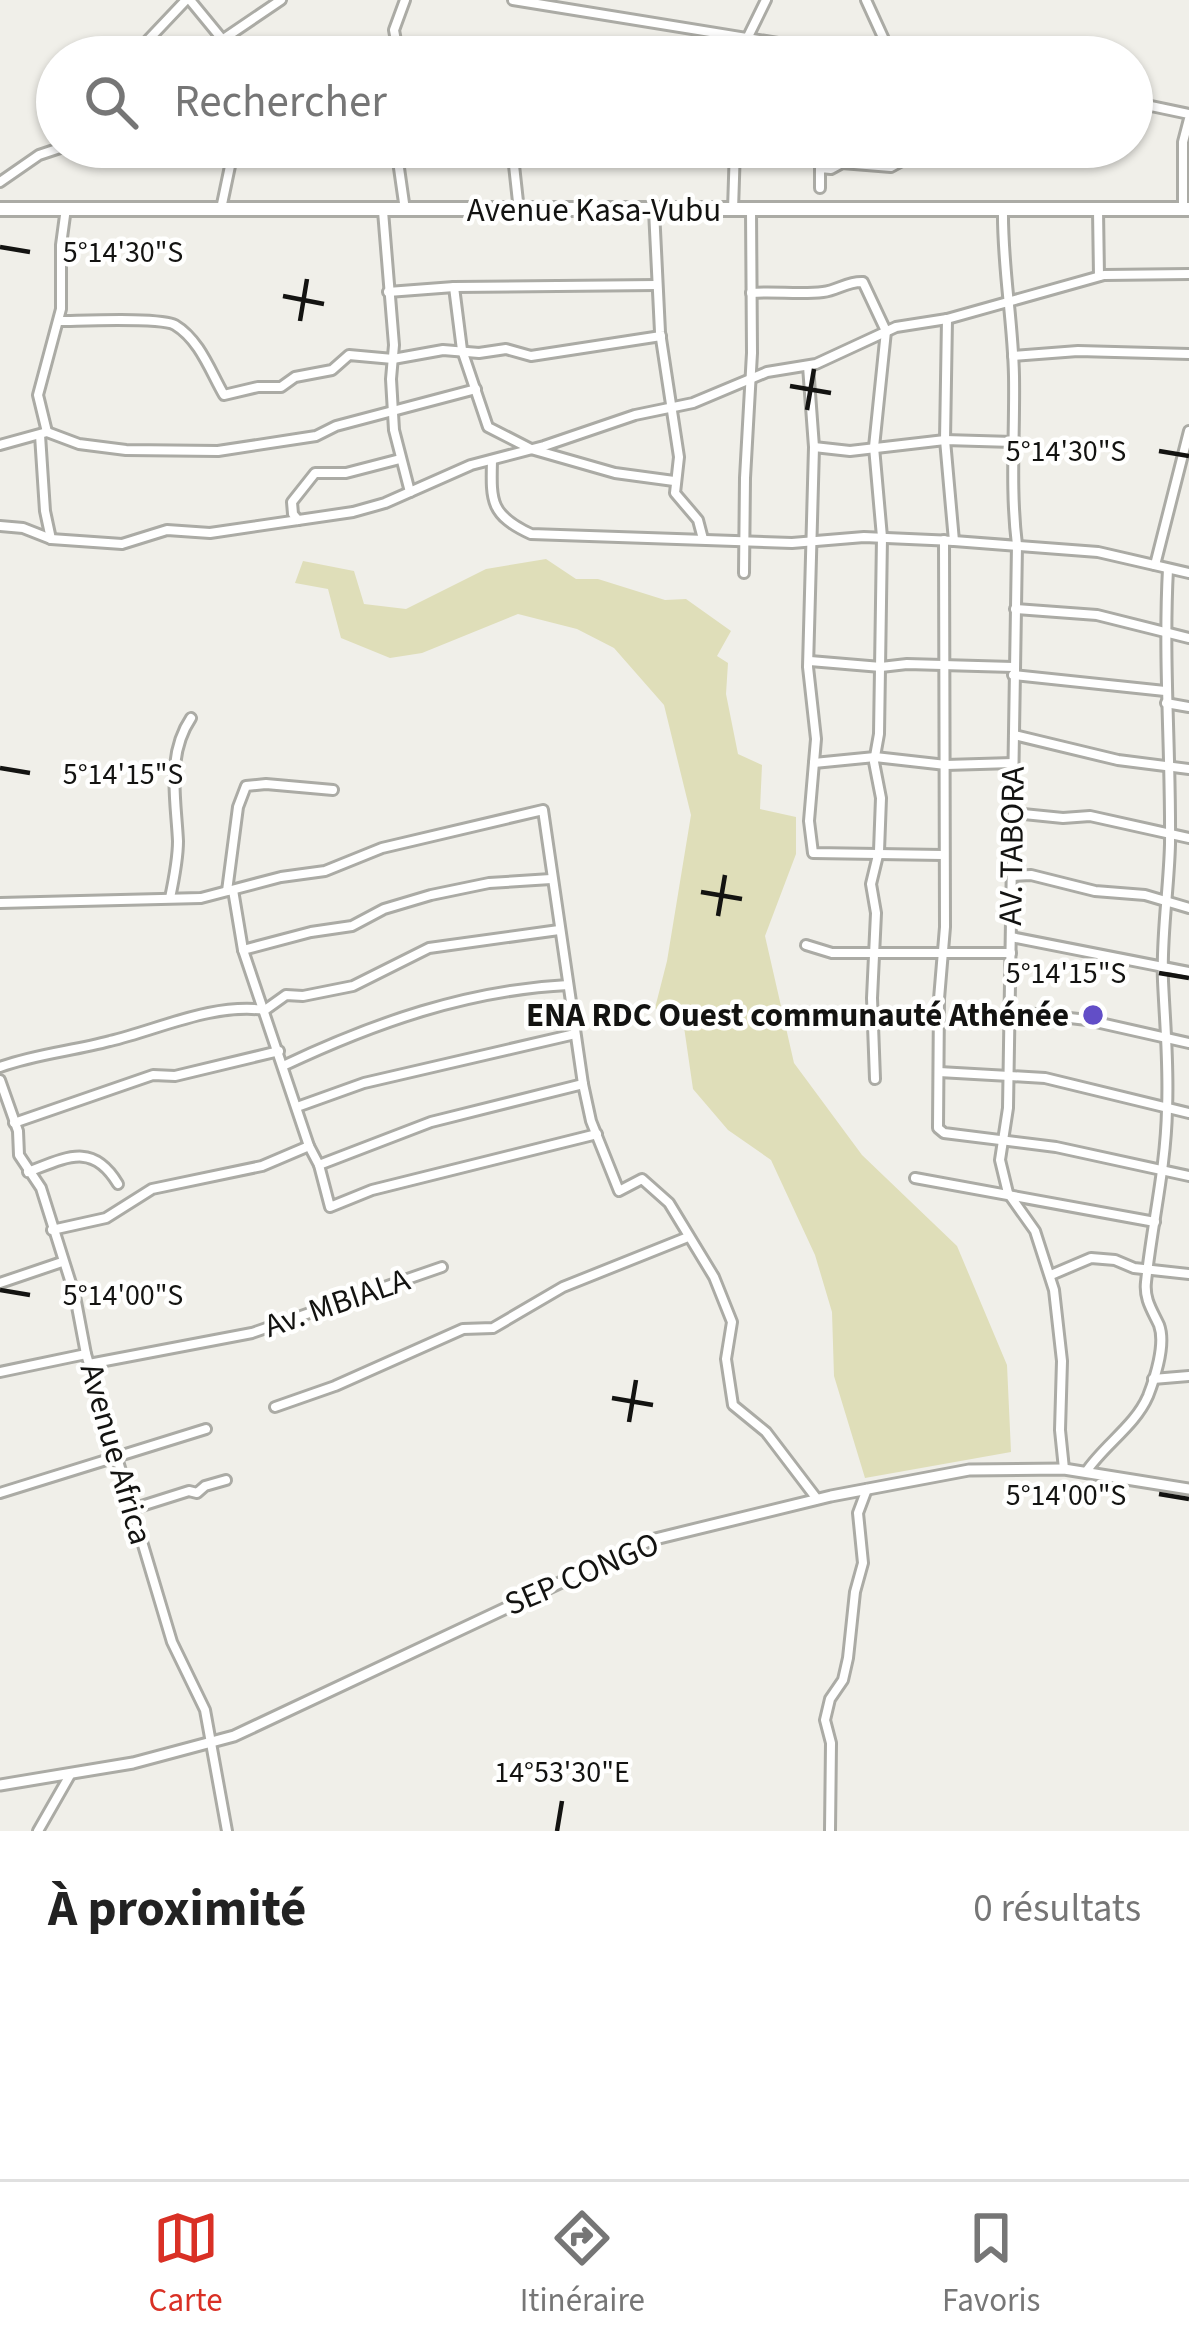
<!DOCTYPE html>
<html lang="fr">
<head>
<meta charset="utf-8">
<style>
	body { margin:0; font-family:"Source Sans 3",sans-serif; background:#f2f2f2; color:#222 }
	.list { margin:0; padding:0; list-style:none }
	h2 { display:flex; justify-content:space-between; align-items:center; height:156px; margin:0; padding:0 48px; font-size:51px }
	h2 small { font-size:39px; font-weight:400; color:#767676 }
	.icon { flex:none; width:66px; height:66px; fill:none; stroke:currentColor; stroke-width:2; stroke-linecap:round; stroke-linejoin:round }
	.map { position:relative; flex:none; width:1189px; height:1831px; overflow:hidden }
	.search { position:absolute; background:#fff; box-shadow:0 3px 9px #0004; left:36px; right:36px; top:36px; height:132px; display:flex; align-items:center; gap:30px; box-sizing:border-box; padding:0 42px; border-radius:66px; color:#767676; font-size:45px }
	.sheet { height:348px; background:#fff }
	nav { display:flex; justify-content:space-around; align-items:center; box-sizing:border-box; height:168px; border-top:3px solid #e0e0e0; background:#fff; font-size:33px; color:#767676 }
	nav a { display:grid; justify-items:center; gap:6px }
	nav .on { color:#d93025 }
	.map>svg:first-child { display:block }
	.green { fill:#dfdeb9 }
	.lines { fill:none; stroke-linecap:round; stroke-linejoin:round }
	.street-casing { stroke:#ababa5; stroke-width:14 }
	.secondary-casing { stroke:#ababa5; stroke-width:15 }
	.highway-casing { stroke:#ababa5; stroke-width:18 }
	.street { stroke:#fff; stroke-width:8 }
	.secondary { stroke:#fff; stroke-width:9 }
	.highway { stroke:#fff; stroke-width:12 }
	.ticks { fill:none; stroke:#131311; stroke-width:4.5 }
	.poi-dot { fill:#624ec7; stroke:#fffffe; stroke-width:4.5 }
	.labels { text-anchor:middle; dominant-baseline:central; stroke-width:9; stroke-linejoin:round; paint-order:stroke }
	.street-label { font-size:33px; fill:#131311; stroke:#fffffe }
	.poi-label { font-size:33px; font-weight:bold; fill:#131311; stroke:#fffffe; text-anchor:end }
	.ticks-label { font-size:30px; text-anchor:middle; fill:#131311; stroke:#fffffe; stroke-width:9; stroke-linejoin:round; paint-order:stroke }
</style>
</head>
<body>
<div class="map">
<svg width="1189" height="1831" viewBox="0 0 1189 1831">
	<rect width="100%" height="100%" fill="#f0efe9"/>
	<path class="green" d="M546,559L576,579H598L665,600L686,599L731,631L717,656L728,663L726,694L738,754L762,765L760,809L796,817V854L765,936L794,1063L862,1155L957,1246L1007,1365L1011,1452L865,1478L834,1376L832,1312L815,1255L771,1160L728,1130L693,1089L684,1027L655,1008L667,961L691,815L664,705L614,648L577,629L518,614L422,653L390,658L341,638L328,589L295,583L303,561L354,571L364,604L406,609L486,569Z"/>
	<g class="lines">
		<g class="street-casing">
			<g id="street">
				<path d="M190,0L222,39"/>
				<path d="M513,0L864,57"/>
				<path d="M866,0L892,57"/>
				<path d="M132,57L186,0"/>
				<path d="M221,57L216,44L281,0"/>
				<path d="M399,57L394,30L405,0"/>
				<path d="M738,57L766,0"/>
				<path d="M1132,102L1189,114"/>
				<path d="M341,147H357"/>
				<path d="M396,147L405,210"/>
				<path d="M512,147L519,211"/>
				<path d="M0,182L39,155L63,147"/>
				<path d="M820,188V168L831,169L842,163L891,167L900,162V147"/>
				<path d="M221,209L234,147"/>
				<path d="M1003,209C1002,265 1013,320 1014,376C1015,433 1010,488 1017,545L1008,1108L1000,1160L1008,1193L1035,1231L1054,1290L1062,1361L1060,1430L1064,1469"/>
				<path d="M1183,209V142L1189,119"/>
				<path d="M654,210L660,332L679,457L675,493L698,520L703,539"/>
				<path d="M733,210L735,147"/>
				<path d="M1098,210L1099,276"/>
				<path d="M383,211L394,345L391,379L394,430L410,492"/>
				<path d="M454,287L462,350L488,427L531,449L615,473L674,481"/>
				<path d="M388,292L454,287L657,285"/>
				<path d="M751,293C775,291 800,295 823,292C838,290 848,281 863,282L886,331L874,447L882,537L879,734L874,762L881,798L879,851L871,884L876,913L872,998L875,1079"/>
				<path d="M947,319L945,440L954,541"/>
				<path d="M59,321C79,321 161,317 175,325C200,340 211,373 224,395L258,387H281L295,377L332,370L349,355L393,359L443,350L479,353L506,349L531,356L661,336"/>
				<path d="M1013,356L1078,351L1189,354"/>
				<path d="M808,366L814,447L808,667L816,739L809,821L813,853L943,855"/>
				<path d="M47,432L38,395L61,309V245L66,208"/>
				<path d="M40,435L45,511L51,539"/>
				<path d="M0,445L47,432L79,444L126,450L218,451L316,436L336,426L476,389"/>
				<path d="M814,447L850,451L945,440L1013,442"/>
				<path d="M492,460C491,501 490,515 531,534L792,543L864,537L954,541L1098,552L1189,573"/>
				<path d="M298,520L293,514L292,502L315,473H346L400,459"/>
				<path d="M0,526L23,528L51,539L122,544L167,530L210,533L353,512L385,503L471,465L544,446L635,415L693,403L767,372L816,364L896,327L947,319L1104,275L1189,274"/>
				<path d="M944,540L945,927L939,999L938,1128L944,1133L1056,1147L1189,1176"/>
				<path d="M1155,565L1189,431"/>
				<path d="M744,573L745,478L752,353L751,210"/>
				<path d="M1015,609L1097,615L1189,638"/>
				<path d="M810,661L881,667L907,664L1013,667"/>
				<path d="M1013,675L1165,691"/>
				<path d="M1166,703L1189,707"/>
				<path d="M1014,735L1118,760L1189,769"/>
				<path d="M814,763L875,757L946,765L1013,763"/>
				<path d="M1013,813L1063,818L1090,816L1189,838"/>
				<path d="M1012,876L1031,875L1095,891L1145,895L1189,908"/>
				<path d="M233,890L243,950L309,1146L319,1165L330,1207L372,1190L597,1134"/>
				<path d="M227,891L238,807L246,786L266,784L333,790"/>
				<path d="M170,898C174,879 178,860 178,841C176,799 166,755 191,718"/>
				<path d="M0,903L201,898L281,877L325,871L382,848L543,810L583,1084L591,1121L619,1191L642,1179L669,1203L714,1277L732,1322L726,1359L733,1405L766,1432L817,1499"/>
				<path d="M1011,937L1189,972"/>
				<path d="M806,945L832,953H1011"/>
				<path d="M243,950L311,932L352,926L384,909L431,895L489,883L551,879"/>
				<path d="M1010,1011L1087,1020L1189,1043"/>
				<path d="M283,1066C374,1023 467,990 568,985"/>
				<path d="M0,1067C35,1054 73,1051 110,1041C160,1029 212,1003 265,1010L286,995L303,996L353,986L429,948L559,930"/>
				<path d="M939,1072L1045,1078L1189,1113"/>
				<path d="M0,1080L18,1131L19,1155L41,1188L75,1296L86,1354L172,1642L205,1710L227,1831"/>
				<path d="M297,1107L364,1083L575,1034"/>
				<path d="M14,1123L153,1075L175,1076L279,1051"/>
				<path d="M319,1165L431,1122L583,1084"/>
				<path d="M28,1172C67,1157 93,1142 118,1184"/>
				<path d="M915,1178L1155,1222"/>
				<path d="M52,1230L106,1218L152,1189L262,1166L309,1146"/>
				<path d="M1051,1275L1091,1258L1115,1260L1134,1268L1189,1274"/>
				<path d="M0,1283L62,1262"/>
				<path d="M89,1364L252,1333L442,1267"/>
				<path d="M0,1372L86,1354"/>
				<path d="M1153,1379L1189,1376"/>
				<path d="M275,1407L335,1386L463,1329L493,1328L563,1287L688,1237"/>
				<path d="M1086,1472C1104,1445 1135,1426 1148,1396C1155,1378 1166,1344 1159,1325C1152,1310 1144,1299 1146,1282C1152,1224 1166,1168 1167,1109C1169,1066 1165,1024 1163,981C1161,936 1169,889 1170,844C1171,752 1163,661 1168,569"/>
				<path d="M0,1493L206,1429"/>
				<path d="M132,1509L189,1491L197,1493L205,1486L226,1480"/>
				<path d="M38,1831L70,1775"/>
				<path d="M830,1831L831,1743L825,1720L830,1699L843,1680L848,1658L855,1592L863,1563L858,1513L867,1489"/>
			</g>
		</g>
		<g class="secondary-casing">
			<path id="secondary" d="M0,1785L133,1763L234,1736L651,1540L831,1496L969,1470L1064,1469L1189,1489"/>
		</g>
		<g class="highway-casing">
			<path id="highway" d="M0,209H1189"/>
		</g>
		<use href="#street" class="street"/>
		<use href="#secondary" class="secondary"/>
		<use href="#highway" class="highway"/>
	</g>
	<path class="ticks" d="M0,247L30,252M283,296L324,304M300,321L307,279M790,386L831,393M807,410L814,369M1159,451L1189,456M0,768L30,773M701,892L742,899M718,916L725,875M1159,973L1189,978M0,1290L30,1295M612,1398L653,1405M629,1422L636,1380M1159,1494L1189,1499M557,1831L562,1801"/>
	<circle class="poi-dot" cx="1093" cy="1015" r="12"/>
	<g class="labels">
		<g class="street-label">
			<text x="594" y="210">Avenue Kasa-Vubu</text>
			<text transform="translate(1012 846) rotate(-89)">AV. TABORA</text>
			<text transform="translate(337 1303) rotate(-19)">Av. MBIALA</text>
			<text transform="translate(116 1454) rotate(74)">Avenue Africa</text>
			<text transform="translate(582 1574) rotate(-23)">SEP CONGO</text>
		</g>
		<g class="poi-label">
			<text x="1069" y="1015">ENA RDC Ouest communauté Athénée</text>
		</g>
	</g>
	<g class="ticks-label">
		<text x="123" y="262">5°14'30"S</text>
		<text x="1066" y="461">5°14'30"S</text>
		<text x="123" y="784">5°14'15"S</text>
		<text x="1066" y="983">5°14'15"S</text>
		<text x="123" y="1305">5°14'00"S</text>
		<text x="1066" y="1505">5°14'00"S</text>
		<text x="562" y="1782">14°53'30"E</text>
	</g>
</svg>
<div class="search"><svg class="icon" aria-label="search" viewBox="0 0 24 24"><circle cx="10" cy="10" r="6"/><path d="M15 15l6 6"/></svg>Rechercher</div>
</div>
<section class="sheet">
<h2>À proximité<small>0 résultats</small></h2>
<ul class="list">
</ul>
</section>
<nav>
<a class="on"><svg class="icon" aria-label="map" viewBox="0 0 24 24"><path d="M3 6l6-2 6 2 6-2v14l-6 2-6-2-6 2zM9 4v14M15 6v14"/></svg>Carte</a>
<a><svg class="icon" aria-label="directions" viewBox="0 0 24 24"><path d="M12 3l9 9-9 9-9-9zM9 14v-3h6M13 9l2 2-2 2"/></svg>Itinéraire</a>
<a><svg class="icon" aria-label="saved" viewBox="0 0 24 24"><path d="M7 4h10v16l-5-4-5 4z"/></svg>Favoris</a>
</nav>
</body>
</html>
